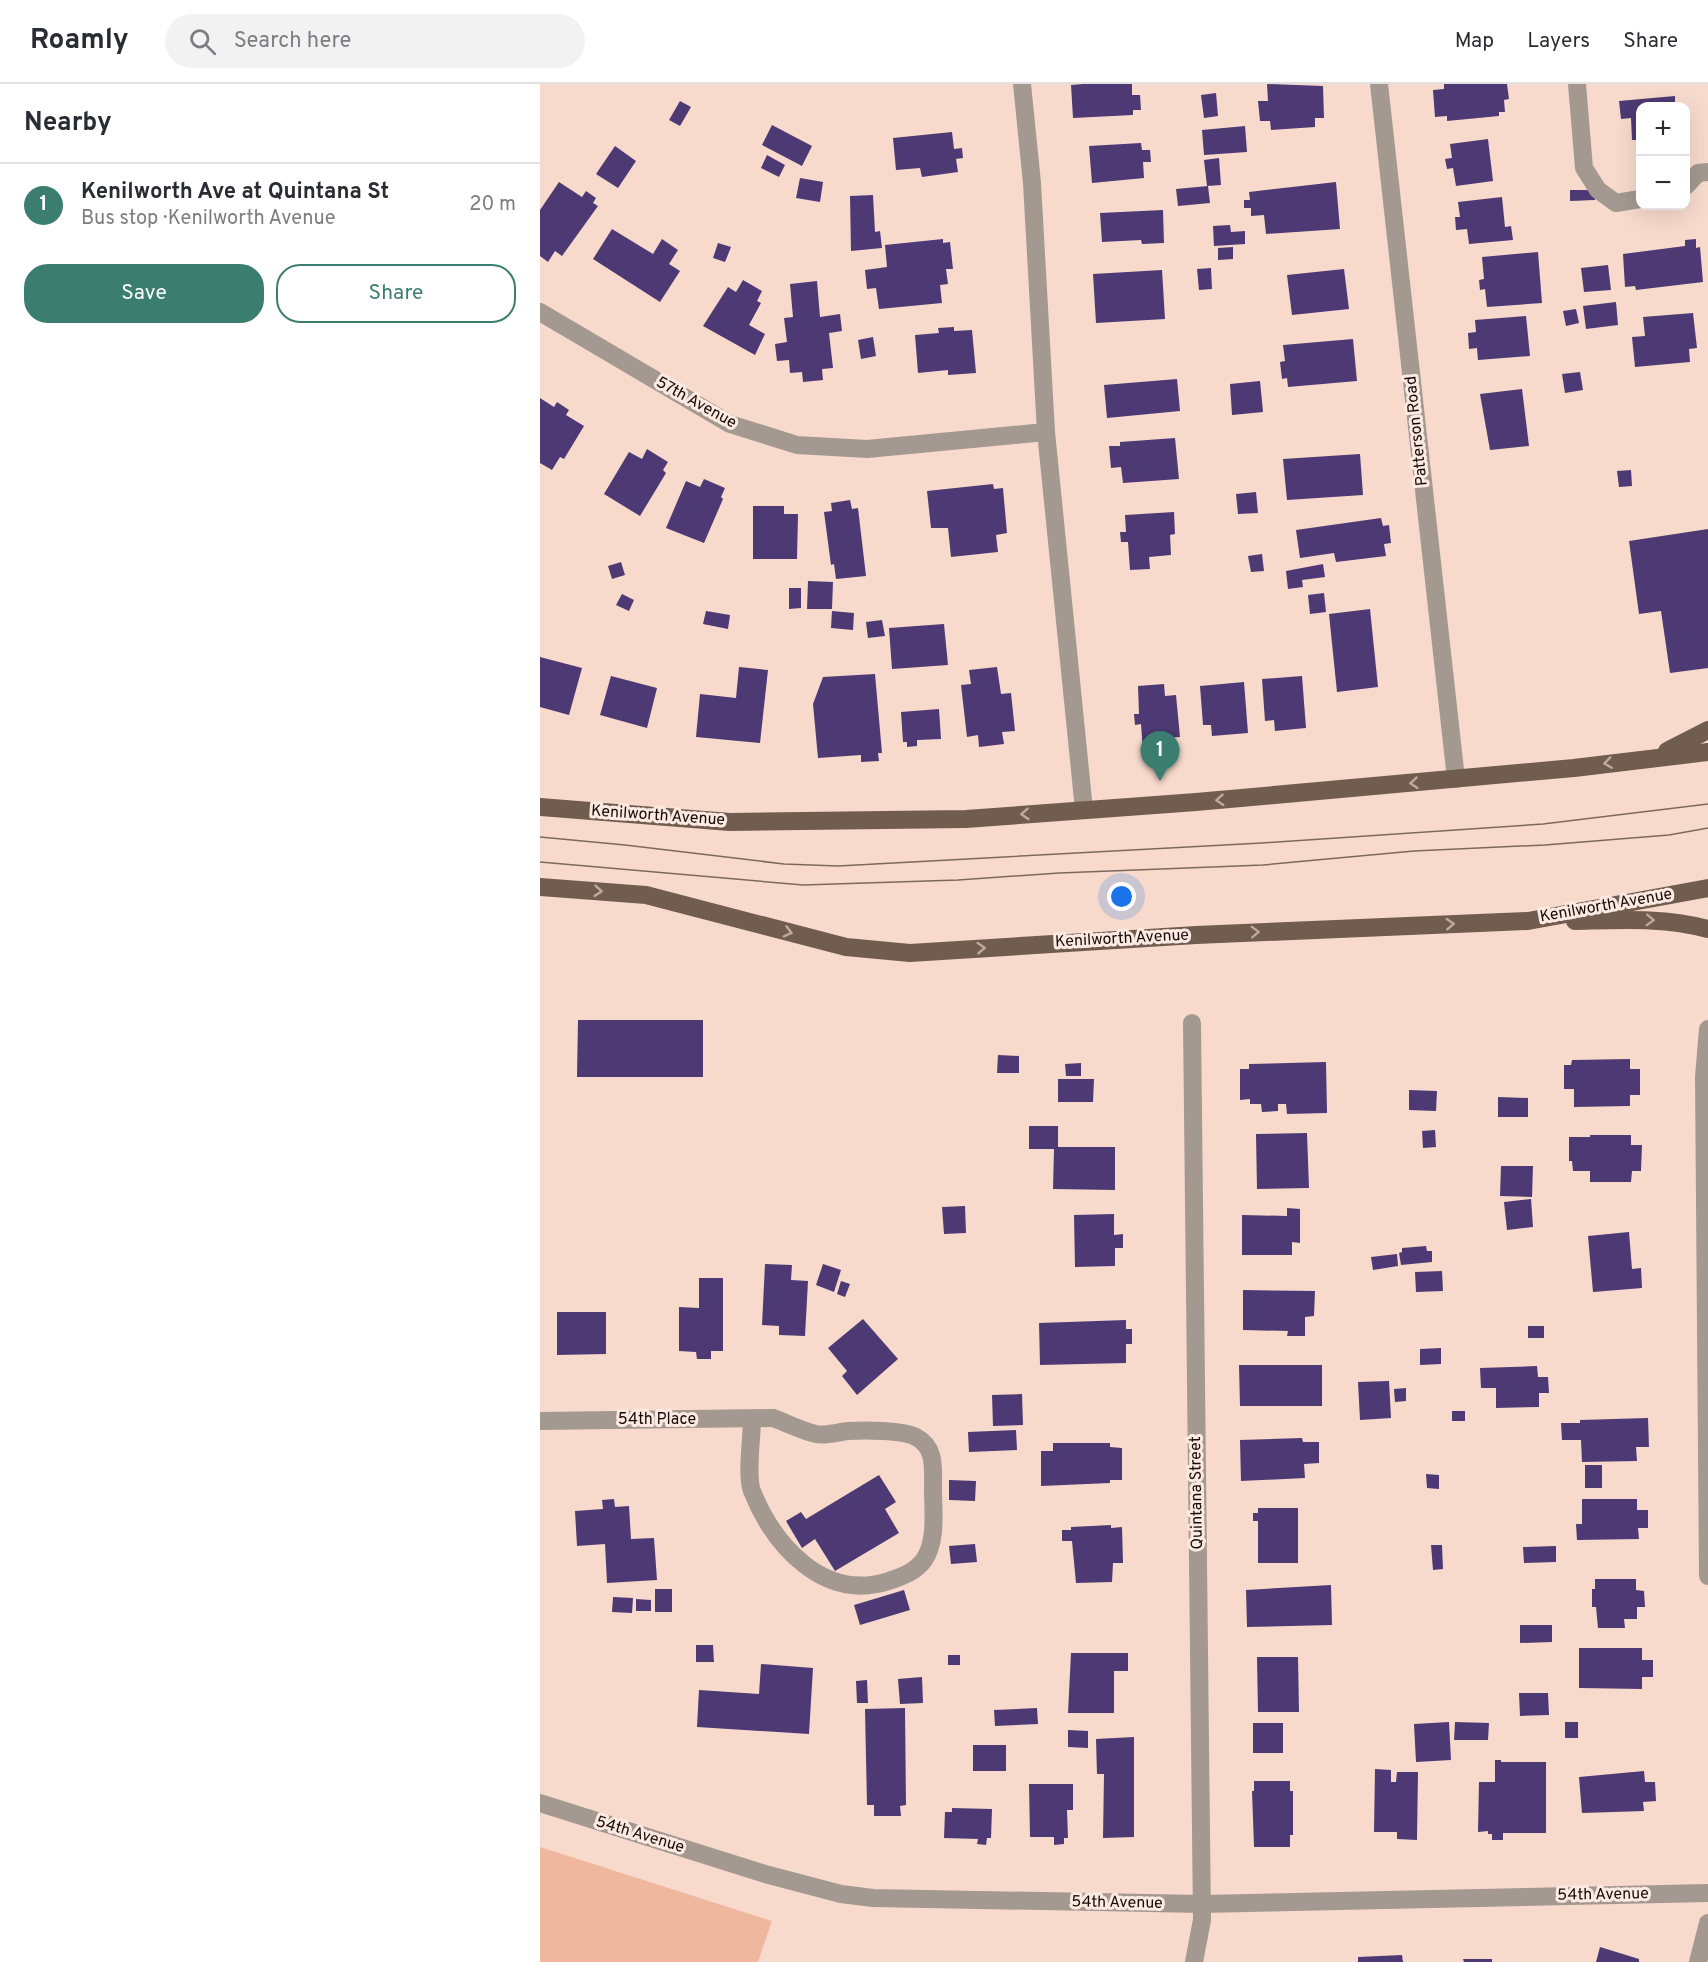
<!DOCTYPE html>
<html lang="en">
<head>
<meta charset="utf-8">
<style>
	body { margin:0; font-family:Overpass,sans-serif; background:#f2f2f3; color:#2b2b33 }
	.controls { position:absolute; right:18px; top:18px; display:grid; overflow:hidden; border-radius:12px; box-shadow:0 6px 24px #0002 }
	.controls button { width:54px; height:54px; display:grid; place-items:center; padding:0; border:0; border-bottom:2px solid #e1e1e2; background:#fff; color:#2b2b33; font:30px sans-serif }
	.you { position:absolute; left:582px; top:813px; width:21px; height:21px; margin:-15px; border:4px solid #fff; border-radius:50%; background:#1a73e8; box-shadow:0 0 0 9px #1a73e833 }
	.badge { display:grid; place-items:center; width:39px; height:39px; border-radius:50%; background:#3b7e70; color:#fff; font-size:20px; font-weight:700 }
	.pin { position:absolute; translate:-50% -50px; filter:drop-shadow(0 2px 3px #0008) }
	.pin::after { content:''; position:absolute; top:32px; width:21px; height:18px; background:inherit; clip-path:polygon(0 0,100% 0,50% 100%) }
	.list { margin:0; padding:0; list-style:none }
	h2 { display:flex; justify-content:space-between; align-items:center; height:78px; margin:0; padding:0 24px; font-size:26px }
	h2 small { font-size:20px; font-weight:400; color:#7c7c81 }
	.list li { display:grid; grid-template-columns:39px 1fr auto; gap:18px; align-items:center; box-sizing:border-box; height:84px; padding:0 24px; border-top:2px solid #e1e1e2 }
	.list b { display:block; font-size:22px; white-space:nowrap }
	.list p { margin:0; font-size:20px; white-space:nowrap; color:#7c7c81 }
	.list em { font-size:20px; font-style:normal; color:#7c7c81 }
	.actions { display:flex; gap:12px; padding:18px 24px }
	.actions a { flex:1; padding:14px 0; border:2px solid #3b7e70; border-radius:24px; text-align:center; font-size:21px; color:#3b7e70 }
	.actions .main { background:#3b7e70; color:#fff }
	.icon { flex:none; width:33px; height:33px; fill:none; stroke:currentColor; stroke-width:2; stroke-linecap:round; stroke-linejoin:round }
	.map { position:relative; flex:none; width:1168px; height:1878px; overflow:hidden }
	header { display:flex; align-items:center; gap:36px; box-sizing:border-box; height:84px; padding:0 30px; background:#fff; border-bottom:2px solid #e1e1e2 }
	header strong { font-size:28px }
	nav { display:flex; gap:33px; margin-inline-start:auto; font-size:21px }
	.search { width:420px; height:54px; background:#f2f2f3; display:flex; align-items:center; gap:15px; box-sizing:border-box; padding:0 21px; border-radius:33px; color:#7c7c81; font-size:22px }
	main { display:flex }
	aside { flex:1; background:#fff }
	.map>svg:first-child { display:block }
	.green { fill:#eeb79e }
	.building { fill:#4d3973 }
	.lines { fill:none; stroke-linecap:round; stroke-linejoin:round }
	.lane { stroke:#a49991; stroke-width:18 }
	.street { stroke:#a49991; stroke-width:18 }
	.primary { stroke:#705d50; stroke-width:18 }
	.tram { stroke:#7b6960; stroke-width:1.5 }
	.oneway { stroke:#bdaba0 }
	.labels { text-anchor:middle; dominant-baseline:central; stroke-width:6; stroke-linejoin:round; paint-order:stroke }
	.street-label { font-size:16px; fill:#140b07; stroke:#fceae2 }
</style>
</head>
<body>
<header>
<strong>Roamly</strong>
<div class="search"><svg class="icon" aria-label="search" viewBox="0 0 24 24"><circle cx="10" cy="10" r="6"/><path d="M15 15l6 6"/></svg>Search here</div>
<nav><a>Map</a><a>Layers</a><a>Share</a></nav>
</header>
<main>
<aside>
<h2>Nearby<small></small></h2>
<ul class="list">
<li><span class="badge">1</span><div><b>Kenilworth Ave at Quintana St</b><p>Bus stop · Kenilworth Avenue</p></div><em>20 m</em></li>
</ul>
<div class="actions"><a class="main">Save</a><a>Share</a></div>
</aside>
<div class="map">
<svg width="1168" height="1878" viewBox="0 0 1168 1878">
	<rect width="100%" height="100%" fill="#f8dacd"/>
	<path class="green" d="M0,1763L232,1837L218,1878H0Z"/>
	<g class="building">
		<path d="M543,0H592V11H600L601,26H593V31L533,34L531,1Z"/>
		<path d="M727,0L783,2L784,34H775V43L731,46L730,37H720L718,17H728Z"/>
		<path d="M904,0H967L969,15L964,16L965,28H959V32L907,37V32L895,33L893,6L904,5Z"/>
		<path d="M676,9L678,32L664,34L661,11Z"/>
		<path d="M1135,12V22H1100V56H1092L1091,34L1081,35L1079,17Z"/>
		<path d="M140,17L151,23L140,42L129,36Z"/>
		<path d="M232,41L272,62L262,82L222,61Z"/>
		<path d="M705,42L707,68L664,71L662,46Z"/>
		<path d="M412,48L414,65L422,64L423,74L416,75L418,88L382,93L380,84L356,86L353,54Z"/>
		<path d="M948,55L953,97L916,102L913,84L907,85L905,75L912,74L910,60Z"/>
		<path d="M601,59L602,66H610L611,78H603L604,94L552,99L549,62Z"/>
		<path d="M75,62L96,77L78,104L56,90Z"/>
		<path d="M227,71L245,81L239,93L221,84Z"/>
		<path d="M679,74L681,101L667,102L664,76Z"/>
		<path d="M260,94L283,98L280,118L256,114Z"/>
		<path d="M19,98L42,113L46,107L56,114L53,119L58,122L22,172L15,167L8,178L0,172V126Z"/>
		<path d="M796,98L800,145L726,150L724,131L711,132V124H704V116H710L709,108Z"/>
		<path d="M668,102L670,119L638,122L636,105Z"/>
		<path d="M1030,106H1054L1055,116L1030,117Z"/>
		<path d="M333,111L335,148L340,147L342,164L311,167L310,112Z"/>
		<path d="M962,113L965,143L971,142L973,156L929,160L927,145L916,146L915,133H920L918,118Z"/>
		<path d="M623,126L624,159L602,160L601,156L562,158L560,129Z"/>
		<path d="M690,141L691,148L705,147V160L674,162L673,142Z"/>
		<path d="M72,145L113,170L122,155L138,166L129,180L140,187L120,218L53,175Z"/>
		<path d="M403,155V159L410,158L413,185H406L408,200L400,201L402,219L339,225L336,204L327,205L325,186L347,183L345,161Z"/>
		<path d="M1156,155V164L1160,163L1163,198L1096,206L1095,202L1085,203L1083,170L1145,162V156Z"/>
		<path d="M178,159L191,163L185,178L173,174Z"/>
		<path d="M693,163V175L678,176V164Z"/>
		<path d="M998,168L1002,219L947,223L945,205L940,206L939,196L944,195L942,173Z"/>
		<path d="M1068,181L1071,206L1044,208L1041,184Z"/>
		<path d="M671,184L672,205L659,206L657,185Z"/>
		<path d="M804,185L809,225L752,231L747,191Z"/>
		<path d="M622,186L625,235L556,239L553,190Z"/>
		<path d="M203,196L222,207L217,217L221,219L209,241L225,250L215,271L163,242L188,203L196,208Z"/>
		<path d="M277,197L280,233L300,230L302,247L289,249L293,284L282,285L283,296L263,298L262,288L250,289L249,276L237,277L235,260L247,258L244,234L253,233L250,200Z"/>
		<path d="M1076,218L1078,241L1046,245L1043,222Z"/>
		<path d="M1036,225L1039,239L1026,242L1023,227Z"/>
		<path d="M1153,229L1157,264L1149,265L1150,278L1095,283L1092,253L1105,252L1103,233Z"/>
		<path d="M986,232L990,272L938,276L937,264L929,265L928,249L936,248L935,236Z"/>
		<path d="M414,243V247L432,246L436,289L408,291V286L378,289L375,251L399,249L398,244Z"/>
		<path d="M333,253L336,272L321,275L318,256Z"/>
		<path d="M813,255L817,297L748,303L747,294L742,295L740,278L745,277L743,261Z"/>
		<path d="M1040,288L1043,306L1025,309L1022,290Z"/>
		<path d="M637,295L640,327L567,334L564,301Z"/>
		<path d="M720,297L723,328L692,331L690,300Z"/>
		<path d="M982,305L989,362L950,366L940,310Z"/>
		<path d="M0,314L14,323L17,318L29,326L26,331L44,342L24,375L20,373L12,386L0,379Z"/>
		<path d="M635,354L639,395L583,399L581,383L571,384L569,362H580V358Z"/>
		<path d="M107,365L128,378L123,386L126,389L100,432L64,410L89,368L102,375Z"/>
		<path d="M820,370L823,411L747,416L743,375Z"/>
		<path d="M1091,386L1092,402L1079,403L1077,387Z"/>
		<path d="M164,395L185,404L181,413L183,415L164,459L126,444L146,397L160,403Z"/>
		<path d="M453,400L454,405L463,404L467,449L456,451L458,468L411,473L408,444H391L387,407Z"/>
		<path d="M716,408L718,429L698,430L696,410Z"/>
		<path d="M310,416L312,425L318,424L326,492L296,495L294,480L291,481L284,428L292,427L291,419Z"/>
		<path d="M213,422H244V430H258L257,475H213Z"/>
		<path d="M634,428L635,450L630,451L631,471L609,473L610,485L590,486L588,458H581L580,448H586L585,431Z"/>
		<path d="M841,434L843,442L849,441L851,459L844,460L846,472L796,478L794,469L760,474L756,446Z"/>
		<path d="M1168,445V584L1130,589L1121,527L1099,530L1089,457Z"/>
		<path d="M722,470L724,487L711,488L708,472Z"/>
		<path d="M81,478L85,491L72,495L68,482Z"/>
		<path d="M783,480L785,493L762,496L763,503L748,505L746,487Z"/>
		<path d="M268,497L293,498L292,525H267Z"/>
		<path d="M249,504H261V524L249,525Z"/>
		<path d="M784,509L786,528L770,530L768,511Z"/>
		<path d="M82,510L94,516L89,527L76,521Z"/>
		<path d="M830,525L838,603L797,608L789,530Z"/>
		<path d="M166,527L190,531L188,545L163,540Z"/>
		<path d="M292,527L314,529L313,546L291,544Z"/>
		<path d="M342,536L345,552L328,554L326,538Z"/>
		<path d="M404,540L408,581L352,585L349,544Z"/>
		<path d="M0,573L42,584L29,631L0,623Z"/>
		<path d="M199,583L228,586L220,659L156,653L160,610L196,614Z"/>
		<path d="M457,583L461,610L471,609L475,647L462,648L464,660L439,663L438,651L427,653L421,601L431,600L429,586Z"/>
		<path d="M335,590L342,669H338L339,677L321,678V671L278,674L273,620L283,593Z"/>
		<path d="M71,592L117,604L107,644L60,631Z"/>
		<path d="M762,592L766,644L735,647L734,636L725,637L722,595Z"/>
		<path d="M704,598L708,649L672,652L671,641H663L660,602Z"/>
		<path d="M624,600L625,612L636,611L640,653L628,654L629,666L603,668L601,640L595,641L594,630H599L598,602Z"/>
		<path d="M399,625L401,655L377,656V662L367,663V658H363L361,628Z"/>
		<path d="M38,936H163V993H37Z"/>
		<path d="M458,971L479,972V989H457Z"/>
		<path d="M1090,975V985H1100V1011H1090V1022L1034,1023V1005H1024V981H1031L1032,976Z"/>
		<path d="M786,978L787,1029L747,1030L746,1020H738V1027L722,1028L721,1020H710V1015L700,1016V985H709V980Z"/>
		<path d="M541,979V992H526L525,980Z"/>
		<path d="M518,995H554L553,1018H518Z"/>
		<path d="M869,1006L897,1007L896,1027L869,1026Z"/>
		<path d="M958,1013L988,1014V1033H958Z"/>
		<path d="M489,1042H518V1063H575V1106L513,1105L514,1065H489Z"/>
		<path d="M895,1046L896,1063L883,1064L882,1047Z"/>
		<path d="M767,1049L769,1104L717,1105L716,1050Z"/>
		<path d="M1050,1051H1091V1061H1102L1101,1087H1092L1091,1098H1050V1087H1033L1032,1077H1029V1053H1050Z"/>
		<path d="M961,1082H993L992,1113L960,1112Z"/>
		<path d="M991,1115L993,1143L967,1146L964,1118Z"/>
		<path d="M425,1122L426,1149L404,1150L402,1123Z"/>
		<path d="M747,1124L760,1125V1159L752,1158V1171H702V1131L747,1132Z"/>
		<path d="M574,1130V1151L583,1150V1164H575V1182L535,1183L534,1131Z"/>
		<path d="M1089,1148L1092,1185L1101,1184L1102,1204L1053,1208L1048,1152Z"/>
		<path d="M886,1162L887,1167H892V1178L861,1181L859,1169L862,1168V1164Z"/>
		<path d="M857,1170L858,1182L833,1186L831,1173Z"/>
		<path d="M225,1180L252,1181L251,1196L268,1197L265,1252L239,1251V1242L222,1241Z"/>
		<path d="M283,1180L301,1186L294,1208L276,1201Z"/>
		<path d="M902,1187L903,1207L876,1208L875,1188Z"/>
		<path d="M159,1194H183V1267H171V1275H157L156,1268L139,1267V1223L159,1224Z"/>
		<path d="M301,1197L310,1200L305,1213L297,1210Z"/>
		<path d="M703,1206L775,1207L774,1232L765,1233V1252H747L748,1247L703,1246Z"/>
		<path d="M17,1228H66V1270L17,1271Z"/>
		<path d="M323,1235L358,1275L317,1311L302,1292L307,1287L288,1264Z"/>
		<path d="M586,1236V1245H592V1260H586V1279L500,1281L499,1239Z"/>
		<rect x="988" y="1242" width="16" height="12"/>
		<path d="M901,1264V1280L880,1281V1265Z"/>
		<path d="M699,1281H782V1322H700Z"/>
		<path d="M997,1282L998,1293H1008L1009,1309H999V1323L956,1324V1304H941L940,1284Z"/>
		<path d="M849,1297L851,1334L820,1336L818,1298Z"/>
		<path d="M866,1304V1317L855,1318L854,1305Z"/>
		<path d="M482,1310L483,1341L453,1342L452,1311Z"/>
		<rect x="912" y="1327" width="13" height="10"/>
		<path d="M1108,1334L1109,1363H1096L1097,1377L1042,1378L1041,1356H1022L1021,1339H1040V1336Z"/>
		<path d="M476,1346L477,1366L429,1368L428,1348Z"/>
		<path d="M762,1354L763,1358H779V1379L764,1380L765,1394L701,1397L700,1356Z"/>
		<path d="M513,1359H570V1363L582,1364V1396H570V1399L501,1402V1367H513Z"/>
		<rect x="1045" y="1381" width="17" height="23"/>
		<path d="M886,1390L899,1391V1405L887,1404Z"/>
		<path d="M339,1391L356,1418L345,1425L359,1449L295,1487L275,1455L262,1464L246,1437L261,1428L266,1435Z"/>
		<path d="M409,1396L436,1397L435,1417L409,1416Z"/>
		<path d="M74,1415L75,1423L89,1422L91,1455L114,1454L117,1496L67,1499L65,1460L37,1462L35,1427L63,1425L62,1416Z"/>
		<path d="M1042,1415H1097V1426H1108V1444H1098L1099,1455L1037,1456L1036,1440H1042Z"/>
		<path d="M718,1424H758V1479H718V1437H713V1429H718Z"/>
		<path d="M571,1441V1444L582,1443L583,1479H573L572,1498L536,1499L532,1457H522V1446H531V1443Z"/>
		<path d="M435,1460L437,1478L411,1480L409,1462Z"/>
		<path d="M891,1461H902L903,1485L893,1486Z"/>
		<path d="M1016,1462V1478L984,1479L983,1463Z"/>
		<path d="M1055,1495H1096V1506L1104,1507L1105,1523H1097V1535H1084L1085,1544H1058L1056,1523H1052V1505H1055Z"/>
		<path d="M791,1501L792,1541L707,1543L706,1506Z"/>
		<rect x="115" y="1505" width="17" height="23"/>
		<path d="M364,1506L370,1526L320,1541L314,1521Z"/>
		<path d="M73,1513L93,1514L92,1529L72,1528Z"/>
		<path d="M96,1515L111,1516V1527H96Z"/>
		<path d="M980,1541H1012V1558L980,1559Z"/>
		<path d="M156,1561H173L174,1578H156Z"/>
		<path d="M1039,1564H1102V1576H1113V1593H1102V1605L1039,1604Z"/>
		<path d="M531,1569H588V1587H574V1629H528Z"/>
		<rect x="408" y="1571" width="12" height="10"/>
		<path d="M717,1573H758L759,1628H718Z"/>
		<path d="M221,1580L273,1584L269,1650L157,1643L159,1606L219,1610Z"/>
		<path d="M382,1593L383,1619L360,1620L358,1595Z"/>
		<path d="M327,1596L328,1619H317L316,1597Z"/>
		<path d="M979,1609H1008L1009,1631L980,1632Z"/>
		<path d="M365,1624L366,1721L360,1722L361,1732H334V1721H327L325,1625Z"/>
		<path d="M497,1624L498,1640L455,1642L454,1626Z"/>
		<path d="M909,1638L911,1676L876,1678L874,1640Z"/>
		<path d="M915,1638L949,1639L948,1656H914Z"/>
		<rect x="1025" y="1638" width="13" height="16"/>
		<rect x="713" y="1639" width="30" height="30"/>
		<path d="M528,1646L548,1647V1664L528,1663Z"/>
		<path d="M594,1653V1753L563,1754L564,1690H557L556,1655Z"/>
		<rect x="433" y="1661" width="33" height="26"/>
		<path d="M955,1676H961V1678H1006V1749H963V1756H952V1750H948V1747L938,1748L939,1698H955Z"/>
		<path d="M835,1685L851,1686V1698H856L857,1688H878L877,1756L857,1755V1748H834Z"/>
		<path d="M1104,1687L1105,1698H1115L1116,1717L1103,1718L1104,1727L1042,1729L1039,1693Z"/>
		<path d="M714,1697H750V1707H753V1751H750V1763H714L712,1707H714Z"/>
		<path d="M489,1700H533V1726H527L528,1754H524V1760L514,1761V1753H490Z"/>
		<path d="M412,1724L452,1725L451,1754H447L446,1761L437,1760L438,1755L404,1754L405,1728H412Z"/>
		<path d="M1060,1863L1099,1875V1878H1056Z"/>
		<path d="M862,1871L863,1878H818V1873Z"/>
		<path d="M923,1875H952V1878H924Z"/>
	</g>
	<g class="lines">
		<g class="lane">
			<path d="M1037,0L1044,84L1058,106L1076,119L1100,115"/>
			<path d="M1146,102L1158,89L1168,88"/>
			<path d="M212,1335C212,1354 206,1392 212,1407C234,1462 284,1518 349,1497C363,1492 375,1488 384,1476C397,1457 393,1427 393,1405C393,1385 396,1363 376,1353C363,1346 323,1346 308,1347C298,1348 286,1352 276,1350C262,1347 247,1339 233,1334"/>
		</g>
		<g class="street">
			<path d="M482,0L492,99L506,348L544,726"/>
			<path d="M839,0L916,695"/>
			<path d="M0,228L190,340L257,361L327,365L506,348"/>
			<path d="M652,939L662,1836L654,1878"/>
			<path d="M1168,945L1164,993L1168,1492"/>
			<path d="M0,1337L233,1334"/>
			<path d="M0,1719L225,1790L301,1810L333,1814L662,1820L1168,1809"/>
			<path d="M1158,1878L1168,1839"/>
		</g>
		<g class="primary">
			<path d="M1127,667L1168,646"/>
			<path d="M0,723L190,738L426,735L656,718L1034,684L1168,668"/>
			<path d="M0,803L106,811L306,863L370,869L656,851L988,837L1168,804"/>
			<path d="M1035,837C1080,836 1124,833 1168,845"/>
		</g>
		<g class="tram">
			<path d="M0,753L85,761L244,780L298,782L722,759L1003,740L1168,720"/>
			<path d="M0,778L263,801L418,796L519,789L723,781L874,767L1005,761L1129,751L1168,744"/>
		</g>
	</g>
	<defs><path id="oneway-chevron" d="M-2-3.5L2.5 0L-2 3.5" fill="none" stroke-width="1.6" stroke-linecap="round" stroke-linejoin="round" transform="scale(1.5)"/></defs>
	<g class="oneway">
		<use href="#oneway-chevron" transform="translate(1068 679) rotate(172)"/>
		<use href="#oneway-chevron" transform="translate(874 699) rotate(175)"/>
		<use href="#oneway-chevron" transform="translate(680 716) rotate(175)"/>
		<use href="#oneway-chevron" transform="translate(485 730) rotate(176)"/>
		<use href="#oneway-chevron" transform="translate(58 807) rotate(5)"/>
		<use href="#oneway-chevron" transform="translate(1110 836) rotate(2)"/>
		<use href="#oneway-chevron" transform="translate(910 840) rotate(-3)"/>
		<use href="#oneway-chevron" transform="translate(248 848) rotate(15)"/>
		<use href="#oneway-chevron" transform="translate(715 848) rotate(-2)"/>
		<use href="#oneway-chevron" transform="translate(441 864) rotate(-4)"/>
	</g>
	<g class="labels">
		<g class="street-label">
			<text transform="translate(156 319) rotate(29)">57th Avenue</text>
			<text transform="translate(877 347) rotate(-96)">Patterson Road</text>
			<text transform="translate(118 732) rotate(4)">Kenilworth Avenue</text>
			<text transform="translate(1066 822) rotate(-10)">Kenilworth Avenue</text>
			<text transform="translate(582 855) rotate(-3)">Kenilworth Avenue</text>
			<text x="117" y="1336">54th Place</text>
			<text transform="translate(657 1409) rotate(-91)">Quintana Street</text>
			<text transform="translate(100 1751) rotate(17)">54th Avenue</text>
			<text transform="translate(1063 1811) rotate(-1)">54th Avenue</text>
			<text transform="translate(577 1819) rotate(1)">54th Avenue</text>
		</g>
	</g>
</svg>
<div class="controls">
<button>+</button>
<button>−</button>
</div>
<div class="you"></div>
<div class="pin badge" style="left:620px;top:697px">1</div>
</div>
</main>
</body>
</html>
